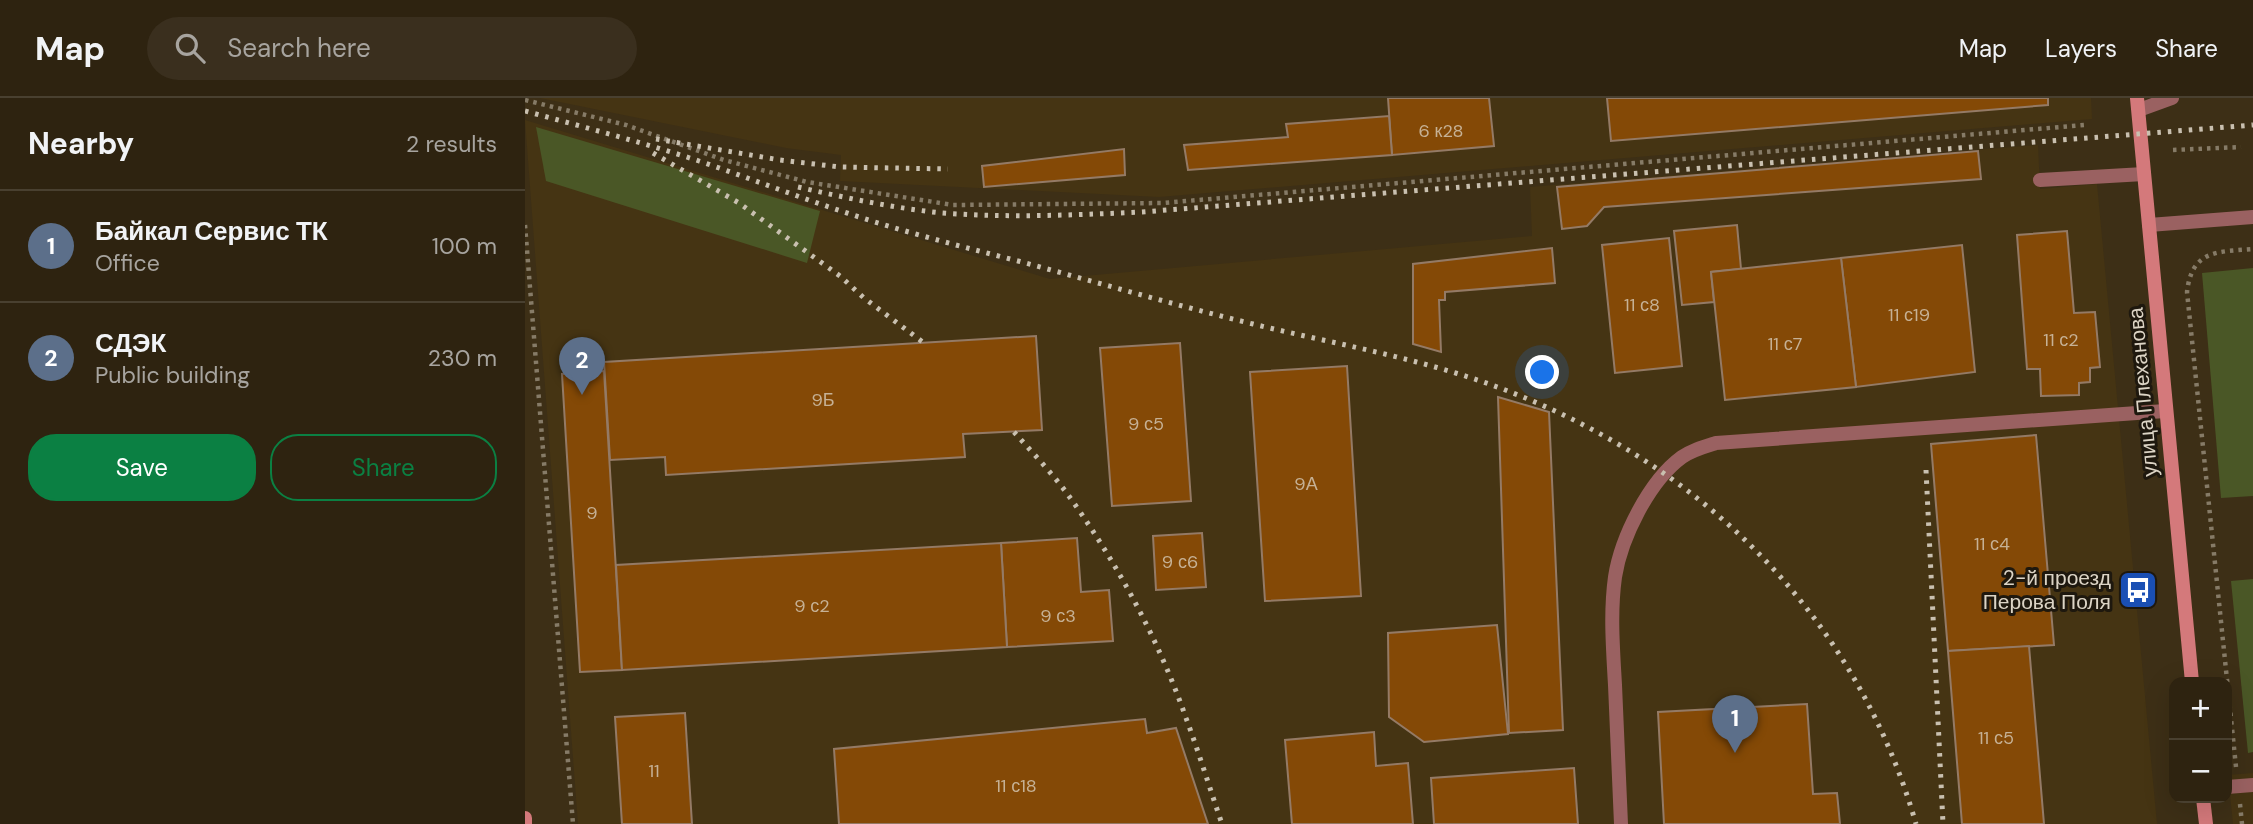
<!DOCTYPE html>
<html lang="en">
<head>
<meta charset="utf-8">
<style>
	body { margin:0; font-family:"DM Sans",sans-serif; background:#3a2f1e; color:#f1f3f6 }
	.controls { position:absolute; right:21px; bottom:21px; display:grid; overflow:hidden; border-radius:14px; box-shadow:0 7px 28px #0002 }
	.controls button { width:63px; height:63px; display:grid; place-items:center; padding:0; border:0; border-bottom:2px solid #494030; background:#2e2310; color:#f1f3f6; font:35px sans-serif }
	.you { position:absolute; left:1018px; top:275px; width:24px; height:24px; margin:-18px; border:5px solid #fff; border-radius:50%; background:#1a73e8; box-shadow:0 0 0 10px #1a73e833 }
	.badge { display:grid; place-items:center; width:46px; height:46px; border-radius:50%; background:#0b8043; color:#fff; font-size:23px; font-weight:700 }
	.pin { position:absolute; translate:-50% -58px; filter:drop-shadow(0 2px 4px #0008) }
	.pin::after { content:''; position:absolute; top:37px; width:24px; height:21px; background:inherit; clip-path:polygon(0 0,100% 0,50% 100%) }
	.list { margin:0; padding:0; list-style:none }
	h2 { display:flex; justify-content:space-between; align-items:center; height:91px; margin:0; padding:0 28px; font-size:30px }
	h2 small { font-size:23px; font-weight:400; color:#a7a49f }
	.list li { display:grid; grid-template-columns:46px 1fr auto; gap:21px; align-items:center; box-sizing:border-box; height:112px; padding:0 28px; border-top:2px solid #494030 }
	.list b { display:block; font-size:26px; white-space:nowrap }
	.list p { margin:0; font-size:23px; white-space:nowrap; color:#a7a49f }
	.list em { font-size:23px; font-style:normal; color:#a7a49f }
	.actions { display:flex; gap:14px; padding:21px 28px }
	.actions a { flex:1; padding:16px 0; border:2px solid #0b8043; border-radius:28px; text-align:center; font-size:24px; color:#0b8043 }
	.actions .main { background:#0b8043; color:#fff }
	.icon { flex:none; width:38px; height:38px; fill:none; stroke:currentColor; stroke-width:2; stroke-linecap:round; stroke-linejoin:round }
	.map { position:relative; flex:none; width:1728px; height:726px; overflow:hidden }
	header { display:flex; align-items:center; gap:42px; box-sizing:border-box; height:98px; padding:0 35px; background:#2e2310; border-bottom:2px solid #494030 }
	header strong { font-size:33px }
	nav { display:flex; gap:38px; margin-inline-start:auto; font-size:24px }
	.search { width:490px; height:63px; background:#3a2f1e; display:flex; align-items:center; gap:18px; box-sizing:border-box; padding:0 24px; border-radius:38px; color:#a7a49f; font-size:26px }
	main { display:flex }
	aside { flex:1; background:#2e2310 }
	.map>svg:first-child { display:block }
	.built { fill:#453413 }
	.green { fill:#4a5726 }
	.building { fill:#844906; stroke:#947a65; stroke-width:2 }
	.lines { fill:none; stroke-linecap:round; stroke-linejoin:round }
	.path { stroke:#867b67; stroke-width:4.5; stroke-dasharray:3.5 5; stroke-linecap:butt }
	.lane { stroke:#9a6161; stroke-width:14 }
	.street { stroke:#9a6161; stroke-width:14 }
	.secondary { stroke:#d4797b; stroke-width:14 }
	.rail { stroke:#c9c0b0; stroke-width:5; stroke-dasharray:3.5 7; stroke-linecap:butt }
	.labels { text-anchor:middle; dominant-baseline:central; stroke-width:6; stroke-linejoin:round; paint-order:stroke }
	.number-label { font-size:18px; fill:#c6b195 }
	.street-label { font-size:21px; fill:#dcd4c5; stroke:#1e180e }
	.poi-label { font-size:21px; fill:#dcd4c5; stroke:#1e180e; text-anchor:end }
</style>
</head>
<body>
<header>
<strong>Map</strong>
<div class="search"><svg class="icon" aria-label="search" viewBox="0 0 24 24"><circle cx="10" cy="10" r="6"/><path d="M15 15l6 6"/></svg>Search here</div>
<nav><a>Map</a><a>Layers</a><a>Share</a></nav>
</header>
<main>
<aside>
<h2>Nearby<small>2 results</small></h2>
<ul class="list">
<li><span class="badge" style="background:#5c6f8a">1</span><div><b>Байкал Сервис ТК</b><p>Office</p></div><em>100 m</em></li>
<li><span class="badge" style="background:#5c6f8a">2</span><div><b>СДЭК</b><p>Public building</p></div><em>230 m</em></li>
</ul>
<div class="actions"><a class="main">Save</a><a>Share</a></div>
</aside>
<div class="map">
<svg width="1728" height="726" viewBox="0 0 1728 726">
	<rect width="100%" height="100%" fill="#3d2f16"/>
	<g class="built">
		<path d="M15,0H1566L1567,21L634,99L315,83L316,57L261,50Z"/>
		<path d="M0,22L525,181L1007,138L1005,89L1513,47L1515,91L1572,86L1632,726H53Z"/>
		<path d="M1728,675V726H1708L1703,677Z"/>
	</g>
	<g class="green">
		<path d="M11,29L295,113L282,165L21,83Z"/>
		<path d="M1728,170V398L1696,400L1677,175Z"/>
		<path d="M1728,481V654L1723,655L1706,483Z"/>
	</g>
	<g class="building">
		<path d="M863,0H964L969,48L867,57Z"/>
		<path d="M1082,0H1523V7L1086,43Z"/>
		<path d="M864,18L867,57L663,72L659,47L763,39L761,26Z"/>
		<path d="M599,51L600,77L459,89L457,68Z"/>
		<path d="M1453,53L1456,81L1079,109L1062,128L1037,131L1032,89Z"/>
		<path d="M1212,127L1216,171L1186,174L1189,204L1157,207L1149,133Z"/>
		<path d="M1542,133L1549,215L1570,214L1575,269L1565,270V284L1554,285V297L1516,298L1515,271H1502L1492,137Z"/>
		<path d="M1144,140L1157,268L1090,275L1077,147Z"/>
		<path d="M1437,147L1450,274L1331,289L1316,160Z"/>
		<path d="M1027,150L1030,185L920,194V202H914L916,254L888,246V166Z"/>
		<path d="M1316,160L1331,289L1200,302L1186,174Z"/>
		<path d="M511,238L517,332L438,336L440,359L141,377L140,359L85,362L79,264Z"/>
		<path d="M655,245L666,403L587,408L575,250Z"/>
		<path d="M822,268L836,498L740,503L725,274Z"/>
		<path d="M79,273L97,572L55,574L37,276Z"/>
		<path d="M973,299L1024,314L1038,632L984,635Z"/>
		<path d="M1511,337L1529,547L1423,553L1406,346Z"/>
		<path d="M677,435L681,489L631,492L628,438Z"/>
		<path d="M552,440L556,494L584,492L588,543L482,549L476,445Z"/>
		<path d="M476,445L482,549L97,572L91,467Z"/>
		<path d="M972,527L983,636L899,644L864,619L863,535Z"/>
		<path d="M1504,548L1519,726H1437L1423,553Z"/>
		<path d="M1282,606L1288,696L1312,695L1315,726H1139L1133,614Z"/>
		<path d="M160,615L167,726H97L90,619Z"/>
		<path d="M620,621L622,635L651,630L683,726H314L309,651Z"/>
		<path d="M849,634L851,668L883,665L888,726H767L760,642Z"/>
		<path d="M1049,670L1053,726H909L906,680Z"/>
	</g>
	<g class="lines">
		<g class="path">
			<path d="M0,2L101,27L199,62L282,84L428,107L638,105L1559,27"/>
			<path d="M1648,52L1716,49"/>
			<path d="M0,127L48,726"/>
			<path d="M1711,669L1662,194C1667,151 1693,154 1728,151"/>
			<path d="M1715,706L1717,726"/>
		</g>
		<g class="lane">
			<path d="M1614,12L1647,0"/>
			<path d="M1515,82L1619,76"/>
			<path d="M1702,689L1728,687"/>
			<path d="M1096,726C1094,680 1092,633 1090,587C1088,551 1085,515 1090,479C1096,440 1124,383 1157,359C1167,352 1178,349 1191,345L1640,313"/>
		</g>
		<path class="street" d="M1624,127L1728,119"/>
		<g class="secondary">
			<path d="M1612,0L1667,584"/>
			<path d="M1678,700L1681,726"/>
			<path d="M0,720V726"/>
		</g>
		<g class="rail">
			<path d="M0,13C58,29 117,44 174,63C224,80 273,99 322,115C379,134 438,149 497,164C574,185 650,207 728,226C810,246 895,260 975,290C1176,365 1331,517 1391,726"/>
			<path d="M131,41L255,62L315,69L423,71"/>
			<path d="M128,55L214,105L315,178L339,200L399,245"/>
			<path d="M273,89C321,100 369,110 417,115C484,120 550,117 617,114L1728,27"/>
			<path d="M489,334C506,353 525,373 541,394C591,463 633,540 661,620C674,655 685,691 697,726"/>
			<path d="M1401,372L1418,726"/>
		</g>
	</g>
	<defs>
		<g id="bus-square" transform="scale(2.0125)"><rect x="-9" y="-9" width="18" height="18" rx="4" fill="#1a4fb4" stroke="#1e180e"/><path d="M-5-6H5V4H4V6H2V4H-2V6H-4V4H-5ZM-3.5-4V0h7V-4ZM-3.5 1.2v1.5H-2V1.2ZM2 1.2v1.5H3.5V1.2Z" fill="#fff"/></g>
	</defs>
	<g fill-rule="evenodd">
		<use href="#bus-square" x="1613" y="492"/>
	</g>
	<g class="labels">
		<g class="number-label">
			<text x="916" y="33">6 к28</text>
			<text x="1117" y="207">11 с8</text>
			<text x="1384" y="217">11 с19</text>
			<text x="1536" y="242">11 с2</text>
			<text x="1260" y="246">11 с7</text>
			<text x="298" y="302">9Б</text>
			<text x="621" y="326">9 с5</text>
			<text x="781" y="386">9А</text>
			<text x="67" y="415">9</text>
			<text x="1467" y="446">11 с4</text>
			<text x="655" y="464">9 с6</text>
			<text x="287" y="508">9 с2</text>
			<text x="533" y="518">9 с3</text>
			<text x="1471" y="640">11 с5</text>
			<text x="129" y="673">11</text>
			<text x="491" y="688">11 с18</text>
		</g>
		<g class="street-label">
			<text transform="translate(1618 294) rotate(-95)">улица Плеханова</text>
		</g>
		<g class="poi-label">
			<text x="1586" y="480">2-й проезд<tspan x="1586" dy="24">Перова Поля</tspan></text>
		</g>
	</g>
</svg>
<div class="controls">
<button>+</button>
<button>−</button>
</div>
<div class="you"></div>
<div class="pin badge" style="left:1210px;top:655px;background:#5c6f8a">1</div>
<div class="pin badge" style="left:57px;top:297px;background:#5c6f8a">2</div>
</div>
</main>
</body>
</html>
